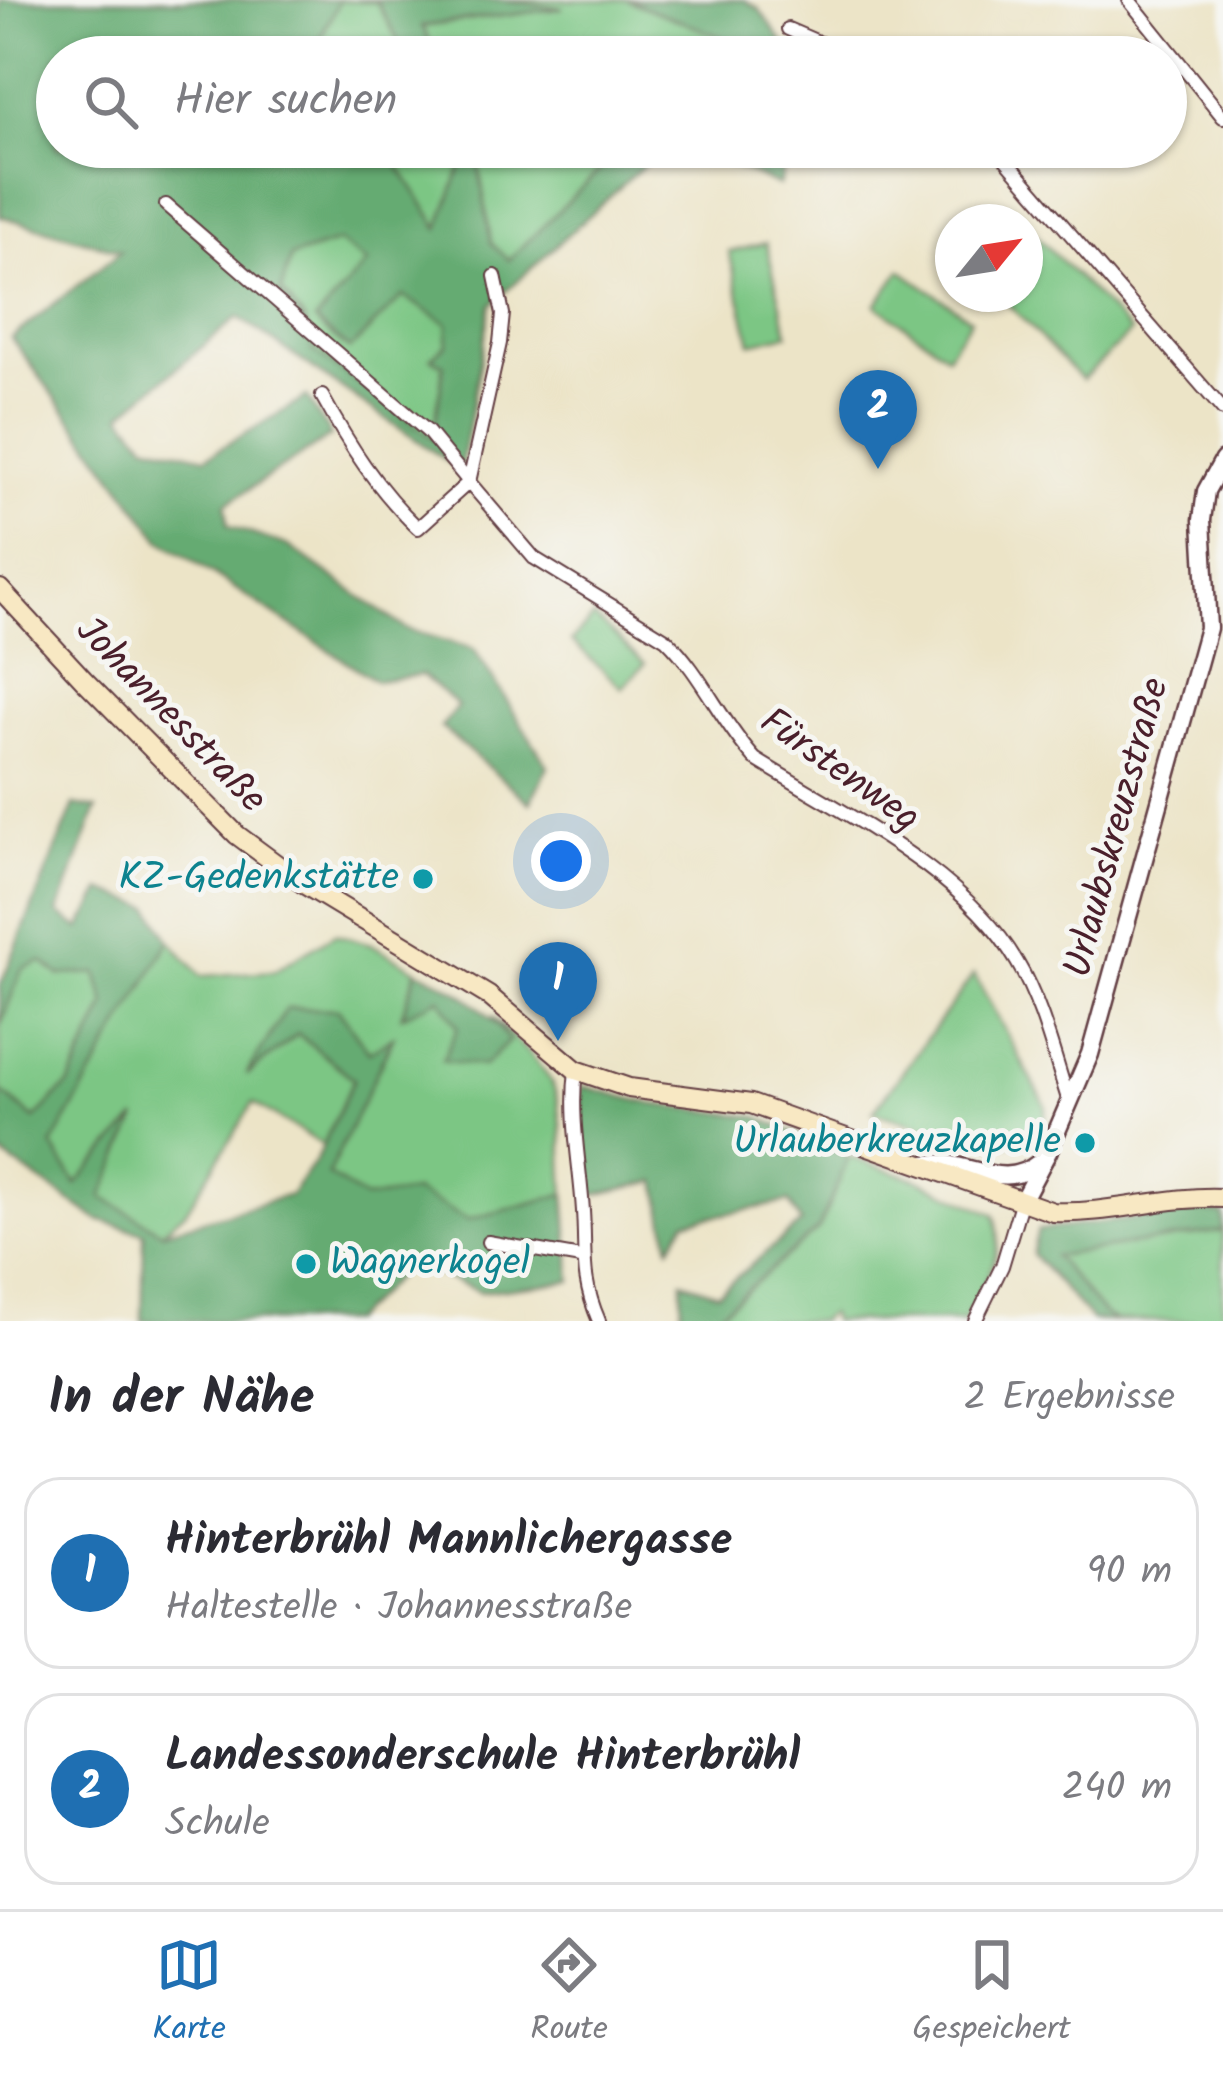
<!DOCTYPE html>
<html lang="de">
<head>
<meta charset="utf-8">
<style>
	body { margin:0; font-family:Kalam,sans-serif; background:#f2f2f3; color:#2b2b33 }
	.compass { position:absolute; left:935px; top:204px; width:108px; height:108px; border-radius:50%; background:#fff; box-shadow:0 3px 9px #0004; rotate:60deg }
	.you { position:absolute; left:561px; top:861px; width:42px; height:42px; margin:-30px; border:9px solid #fff; border-radius:50%; background:#1a73e8; box-shadow:0 0 0 18px #1a73e833 }
	.badge { display:grid; place-items:center; width:78px; height:78px; border-radius:50%; background:#1f6fb2; color:#fff; font-size:39px; font-weight:700 }
	.pin { position:absolute; translate:-50% -99px; filter:drop-shadow(0 3px 6px #0008) }
	.pin::after { content:''; position:absolute; top:63px; width:42px; height:36px; background:inherit; clip-path:polygon(0 0,100% 0,50% 100%) }
	.list { margin:0; padding:0; list-style:none }
	h2 { display:flex; justify-content:space-between; align-items:center; height:156px; margin:0; padding:0 48px; font-size:51px }
	h2 small { font-size:39px; font-weight:400; color:#7c7c81 }
	.list li { display:grid; grid-template-columns:78px 1fr auto; gap:36px; align-items:center; box-sizing:border-box; height:192px; margin:0 24px 24px; padding:0 24px; border:3px solid #e1e1e2; border-radius:36px }
	.list b { display:block; font-size:45px; white-space:nowrap }
	.list p { margin:0; font-size:39px; white-space:nowrap; color:#7c7c81 }
	.list em { font-size:39px; font-style:normal; color:#7c7c81 }
	.icon { flex:none; width:66px; height:66px; fill:none; stroke:currentColor; stroke-width:2; stroke-linecap:round; stroke-linejoin:round }
	.map { position:relative; flex:none; width:1223px; height:1321px; overflow:hidden }
	.search { position:absolute; background:#fff; box-shadow:0 3px 9px #0004; left:36px; right:36px; top:36px; height:132px; display:flex; align-items:center; gap:30px; box-sizing:border-box; padding:0 42px; border-radius:66px; color:#7c7c81; font-size:45px }
	.sheet { height:588px; background:#fff }
	nav { display:flex; justify-content:space-around; align-items:center; box-sizing:border-box; height:168px; border-top:3px solid #e1e1e2; background:#fff; font-size:33px; color:#7c7c81 }
	nav a { display:grid; justify-items:center; gap:6px }
	nav .on { color:#1f6fb2 }
	.map>svg:first-child { display:block }
	.green { fill:#7cc684; stroke:#637258; stroke-width:3 }
	.forest { fill:#65ab72; stroke:#58654e; stroke-width:3; fill-rule:evenodd }
	.lines { fill:none; stroke-linecap:round; stroke-linejoin:round }
	.minor-casing { stroke:#623d42; stroke-width:16 }
	.tertiary-casing { stroke:#623d42; stroke-width:21 }
	.secondary-casing { stroke:#623d42; stroke-width:22 }
	.minor { stroke:#fff; stroke-width:12 }
	.tertiary { stroke:#fff; stroke-width:16 }
	.secondary { stroke:#f8e8c3; stroke-width:18 }
	.culture-dot { fill:#0f9aa8; stroke:#f6f6f2; stroke-width:4.5 }
	.labels { text-anchor:middle; dominant-baseline:central; stroke-width:10; stroke-linejoin:round; paint-order:stroke }
	.street-label { font-size:39px; fill:#4a1f2b; stroke:#f6f6f2 }
	.culture-label { font-size:39px; fill:#0d838f; stroke:#f6f6f2; text-anchor:end }
</style>
</head>
<body>
<div class="map">
<svg width="1223" height="1321" viewBox="0 0 1223 1321">
	<rect width="100%" height="100%" fill="#f6f6f2"/>
	<filter id="ink" filterUnits="userSpaceOnUse"><feTurbulence type="fractalNoise" baseFrequency=".00833" numOctaves="2"/><feDisplacementMap in="SourceGraphic" scale="24" xChannelSelector="R" yChannelSelector="G"/><feConvolveMatrix kernelMatrix="1 2 1 2 8 2 1 2 1" color-interpolation-filters="sRGB"/></filter>
	<filter id="wash" filterUnits="userSpaceOnUse"><feTurbulence type="fractalNoise" baseFrequency=".004" numOctaves="4" result="noise"/><feDisplacementMap in="SourceGraphic" scale="48" xChannelSelector="R" yChannelSelector="G"/><feGaussianBlur stdDeviation="2.7" result="paint"/><feColorMatrix in="noise" values="0 0 0 0 0 0 0 0 0 0 0 0 0 0 0 0 0 1.4 0 .05"/><feComposite in="paint" operator="in"/></filter>
	<g filter="url(#wash)">
		<rect width="100%" height="100%" fill="#ece4c7"/>
		<g class="green">
			<path d="M340,0L377,2L407,57H328L318,43Z"/>
			<path d="M503,0H627L730,40L713,57H438L420,27L557,9Z"/>
			<path d="M386,147H457L464,159L440,229Z"/>
			<path d="M476,147H623L509,260L491,244Z"/>
			<path d="M1025,224L1131,332L1082,380L998,294H1025Z"/>
			<path d="M338,242L368,262L315,321L349,349L403,296L449,324L433,440L313,350L305,321L281,291L291,257Z"/>
			<path d="M766,243L788,334L751,343L729,252Z"/>
			<path d="M901,270L971,319L947,355L876,305Z"/>
			<path d="M594,617L645,664L622,688L571,641Z"/>
			<path d="M335,934L371,944L417,970L402,1014L440,998L458,1027L443,1060L484,1065L509,1041L492,1016C511,1036 535,1057 550,1080C565,1105 562,1164 565,1194L468,1220L415,1192L365,1199L328,1175L392,1040L369,1053L287,1008L250,1072L298,1034L354,1079L323,1145L253,1103L186,1211L162,1232L101,1197L134,1122L77,1185L51,1145L170,940L201,976L274,971Z"/>
			<path d="M42,961L59,975L97,972L106,1005L70,1083L35,1119L0,1091V1026L21,969Z"/>
			<path d="M974,974L1046,1106L1043,1139L992,1146L873,1112Z"/>
			<path d="M849,1157L916,1179L994,1214C1009,1252 981,1288 964,1321H832L829,1313L820,1321H710L819,1228Z"/>
			<path d="M1223,1231V1321H1116L1105,1315L1053,1256Z"/>
		</g>
		<g class="forest">
			<path d="M0,0H340L318,42L328,57H57V147H386L439,228L464,159L457,147H476L491,243L509,260L623,147H664L491,305L460,470L238,317L122,414L146,443L206,457L307,397L331,436L226,504L228,526L289,546L406,629L474,649L548,766L530,803L441,727L458,706L422,675L376,681L161,540L11,338L121,251L0,216ZM338,242L367,263L315,321L350,349L403,296L448,324L447,344L431,357L444,365L433,439L313,350L305,321L281,291L291,257Z"/>
			<path d="M353,0H503L563,8L422,26L438,57H407L377,2Z"/>
			<path d="M627,0H744L759,9L793,57H713L729,40Z"/>
			<path d="M689,147H790L779,186Z"/>
			<path d="M74,805L97,809L58,913L80,929L102,890L151,908L170,940L52,1145L76,1184L137,1118L102,1197L162,1232L290,1195L316,1160L354,1079L298,1034L246,1075L287,1008L338,1009L369,1052L393,1037L328,1175L365,1199L415,1192L468,1220L565,1194L572,1281L480,1292L411,1263L351,1321H142L144,1233L98,1220L0,1154V1091L35,1119L70,1083L106,1005L97,973L59,975L42,961L22,969L0,1026V986Z"/>
			<path d="M417,970C456,988 485,1005 509,1041L484,1066L442,1060L458,1027L440,998L402,1016Z"/>
			<path d="M582,1086L652,1104L758,1117L849,1157L819,1228L710,1321H681L682,1281L718,1293L801,1223L789,1202L686,1221L670,1247L657,1181L590,1196L578,1108Z"/>
			<path d="M1199,1211L1223,1214V1231L1054,1256L1105,1315L1116,1321L1091,1320L1032,1254L1038,1230Z"/>
		</g>
	</g>
	<g filter="url(#ink)">
		<g class="lines">
			<g class="minor-casing">
				<g id="minor">
					<path d="M1129,0L1223,117"/>
					<path d="M788,29L853,57"/>
					<path d="M995,147L1223,410"/>
					<path d="M166,205L428,432L469,482L418,528C377,489 349,445 322,396"/>
					<path d="M495,276L503,314L500,343L469,482L534,558L666,639C702,674 721,722 755,759C843,814 963,870 1017,962C1042,1004 1054,1056 1069,1102"/>
					<path d="M576,1070C570,1118 580,1163 583,1211C586,1255 580,1277 599,1321"/>
					<path d="M488,1242L581,1258"/>
					<path d="M975,1321L1002,1266L1021,1203"/>
				</g>
			</g>
			<g class="tertiary-casing">
				<g id="tertiary">
					<path d="M925,1164C967,1158 1001,1194 1040,1162"/>
					<path d="M1021,1203L1048,1152L1090,1054L1208,628L1202,520L1206,491L1223,460"/>
				</g>
			</g>
			<g class="secondary-casing">
				<path id="secondary" d="M0,589L84,680L237,835L302,883L489,996L576,1070L629,1088L751,1104L1053,1212C1110,1215 1166,1195 1223,1198"/>
			</g>
			<use href="#minor" class="minor"/>
			<use href="#tertiary" class="tertiary"/>
			<use href="#secondary" class="secondary"/>
		</g>
	</g>
	<g class="culture-dot">
		<circle cx="423" cy="879" r="12"/>
		<circle cx="1085" cy="1143" r="12"/>
		<circle cx="306" cy="1264" r="12"/>
	</g>
	<g class="labels">
		<g class="street-label">
			<text transform="translate(170 716) rotate(46)">Johannesstraße</text>
			<text transform="translate(839 771) rotate(35)">Fürstenweg</text>
			<text transform="translate(1118 828) rotate(-75)">Urlaubskreuzstraße</text>
		</g>
		<g class="culture-label">
			<text x="399" y="879">KZ-Gedenkstätte</text>
			<text x="1061" y="1143">Urlauberkreuzkapelle</text>
			<text x="330" y="1264" text-anchor="start">Wagnerkogel</text>
		</g>
	</g>
</svg>
<svg class="compass" viewBox="-18 -18 36 36"><path d="M0-13l5 13h-10z" fill="#e53935"/><path d="M0 13l5-13h-10z" fill="#7c7c81"/></svg>
<div class="you"></div>
<div class="pin badge" style="left:558px;top:1041px">1</div>
<div class="pin badge" style="left:878px;top:469px">2</div>
<div class="search"><svg class="icon" aria-label="search" viewBox="0 0 24 24"><circle cx="10" cy="10" r="6"/><path d="M15 15l6 6"/></svg>Hier suchen</div>
</div>
<section class="sheet">
<h2>In der Nähe<small>2 Ergebnisse</small></h2>
<ul class="list">
<li><span class="badge">1</span><div><b>Hinterbrühl Mannlichergasse</b><p>Haltestelle · Johannesstraße</p></div><em>90 m</em></li>
<li><span class="badge">2</span><div><b>Landessonderschule Hinterbrühl</b><p>Schule</p></div><em>240 m</em></li>
</ul>
</section>
<nav>
<a class="on"><svg class="icon" aria-label="map" viewBox="0 0 24 24"><path d="M3 6l6-2 6 2 6-2v14l-6 2-6-2-6 2zM9 4v14M15 6v14"/></svg>Karte</a>
<a><svg class="icon" aria-label="directions" viewBox="0 0 24 24"><path d="M12 3l9 9-9 9-9-9zM9 14v-3h6M13 9l2 2-2 2"/></svg>Route</a>
<a><svg class="icon" aria-label="saved" viewBox="0 0 24 24"><path d="M7 4h10v16l-5-4-5 4z"/></svg>Gespeichert</a>
</nav>
</body>
</html>
